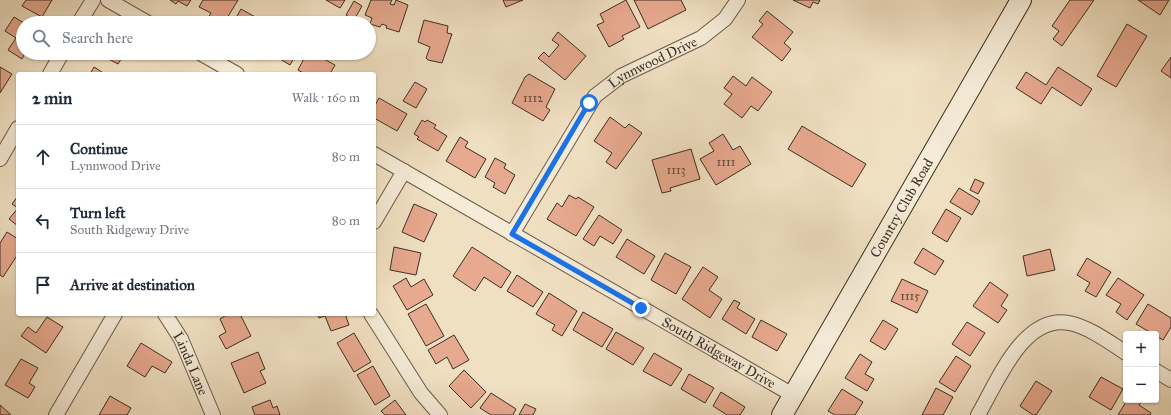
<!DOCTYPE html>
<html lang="en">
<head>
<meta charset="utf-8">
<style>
	body { margin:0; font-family:"IM FELL Great Primer",serif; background:#f6f6f7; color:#1f2937 }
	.controls { position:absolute; right:12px; bottom:12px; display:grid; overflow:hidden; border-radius:4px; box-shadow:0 1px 3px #0004 }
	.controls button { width:36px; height:36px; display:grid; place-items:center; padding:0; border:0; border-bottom:1px solid #e0e1e3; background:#fff; color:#1f2937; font:20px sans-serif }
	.stop { position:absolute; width:12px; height:12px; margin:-9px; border:3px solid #1a73e8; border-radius:50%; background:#fff }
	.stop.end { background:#1a73e8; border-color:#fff; box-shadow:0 1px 4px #0008 }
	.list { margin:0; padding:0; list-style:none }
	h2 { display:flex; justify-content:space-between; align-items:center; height:52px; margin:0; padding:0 16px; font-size:17px }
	h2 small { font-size:13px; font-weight:400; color:#747a83 }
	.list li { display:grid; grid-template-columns:26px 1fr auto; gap:12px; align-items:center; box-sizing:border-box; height:64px; padding:0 16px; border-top:1px solid #e0e1e3 }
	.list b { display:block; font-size:15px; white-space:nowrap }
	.list p { margin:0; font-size:13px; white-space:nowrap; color:#747a83 }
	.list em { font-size:13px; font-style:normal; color:#747a83 }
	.icon { flex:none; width:22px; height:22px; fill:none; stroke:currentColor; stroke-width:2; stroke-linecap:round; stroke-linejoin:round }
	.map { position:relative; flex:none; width:1171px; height:415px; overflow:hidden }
	.search { position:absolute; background:#fff; box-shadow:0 1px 3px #0004; left:16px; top:16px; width:360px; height:44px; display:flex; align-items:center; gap:10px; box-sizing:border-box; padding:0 14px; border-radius:22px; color:#747a83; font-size:15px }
	.panel { position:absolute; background:#fff; box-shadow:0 1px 3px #0004; left:16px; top:72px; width:360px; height:244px; border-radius:4px }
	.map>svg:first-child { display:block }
	.building { fill:#e7a98f; stroke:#3d2f22 }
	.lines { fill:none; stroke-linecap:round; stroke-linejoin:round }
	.minor-casing { stroke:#6a5b4a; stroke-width:16 }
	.secondary-casing { stroke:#3d2f22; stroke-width:22 }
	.minor { stroke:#f5ebd7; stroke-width:14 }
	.secondary { stroke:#f5ebd7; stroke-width:20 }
	.route { stroke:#1a73e8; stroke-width:5 }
	.labels { text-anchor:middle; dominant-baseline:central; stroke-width:4; stroke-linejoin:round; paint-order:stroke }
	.number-label { font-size:12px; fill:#684e3d }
	.street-label { font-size:14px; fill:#3d2f22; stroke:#f5ebd7 }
</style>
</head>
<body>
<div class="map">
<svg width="1171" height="415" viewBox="0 0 1171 415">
	<rect width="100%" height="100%" fill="#f0e0c2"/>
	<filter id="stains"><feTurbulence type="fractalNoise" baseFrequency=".005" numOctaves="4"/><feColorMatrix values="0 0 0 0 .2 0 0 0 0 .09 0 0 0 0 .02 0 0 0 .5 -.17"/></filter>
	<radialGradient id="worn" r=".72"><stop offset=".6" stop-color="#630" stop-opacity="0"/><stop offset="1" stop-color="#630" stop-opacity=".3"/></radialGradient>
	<g class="building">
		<path d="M26,0H52L42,17L22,6Z"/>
		<path d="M170,0H191L187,6L178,1L176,4Z"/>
		<path d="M203,0H238L224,23L206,22L211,13L199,7Z"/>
		<path d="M326,0H345L340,8Z"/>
		<path d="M371,0H392L390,4L394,5L396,0L408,5L399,32L386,28L387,26L382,24L380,27L370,24L372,18L365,15Z"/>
		<path d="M503,0H523L506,7Z"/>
		<path d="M626,0L640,27L622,36L624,39L609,47L597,25L604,22L600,14Z"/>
		<path d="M634,0H681L686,10L648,29Z"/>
		<path d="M793,0H820L818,4L813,2L810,8Z"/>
		<path d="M1070,0H1094L1062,46L1053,39L1059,31L1052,26Z"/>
		<path d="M1138,0H1169L1160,15Z"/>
		<path d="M354,1L362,6L354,20L346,15Z"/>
		<path d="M241,9L266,23H233Z"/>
		<path d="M767,11L793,32L784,43L791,49L782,61L752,37L763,24L759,21Z"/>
		<path d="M14,17L24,23L23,53H25L22,59L8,50L16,38L5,31Z"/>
		<path d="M424,20L448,26L447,33L452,34L442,63L428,60L426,58L430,47L418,42Z"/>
		<path d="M1127,24L1147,36L1116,87L1097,76Z"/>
		<path d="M558,32L586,56L565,80L538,58L544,52L549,57L559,45L552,40Z"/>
		<path d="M102,53H125L118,64L101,55Z"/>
		<path d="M262,53H297L290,65L275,56L273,59Z"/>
		<path d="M307,53H313L335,65L330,74H305L298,70Z"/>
		<path d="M1171,57V78L1161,71Z"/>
		<path d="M0,67L12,74L0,93Z"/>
		<path d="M94,67L105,74H90Z"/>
		<path d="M1058,67L1092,89L1081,106L1052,87L1041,104L1016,88L1026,72L1046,85Z"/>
		<path d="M529,74L555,89L546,107L550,110L543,121L512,103L525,77Z"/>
		<path d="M733,76L746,86L752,77L772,92L758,111L751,106L742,118L724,104L732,94L724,88Z"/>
		<path d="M415,82L427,89L416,108L403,101Z"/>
		<path d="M379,98L407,114L397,131L374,118V107Z"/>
		<path d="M610,117L625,128L629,124L642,133L616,169L606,162L612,153L594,141Z"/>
		<path d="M422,120L425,122L427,120L436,125L434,128L447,136L438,151L417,139L419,137L414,134Z"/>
		<path d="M802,126L866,164L852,187L788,149Z"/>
		<path d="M723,134L733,150L740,146L751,164L716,185L700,159L714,151L709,143Z"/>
		<path d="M460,137L468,142L465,147L486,159L475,178L446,161Z"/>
		<path d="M691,149L700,179L670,188L671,191L662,193L652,160Z"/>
		<path d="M495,158L506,164L504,168L515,175L505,194L493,187L495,183L485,177Z"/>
		<path d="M975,179L984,183L978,194L970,190Z"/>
		<path d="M959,188L980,201L972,215L950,202Z"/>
		<path d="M569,195L576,199L578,197L594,207L576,236L547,219L557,203L562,207Z"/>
		<path d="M18,196V226L9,219L18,208L12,204Z"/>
		<path d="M414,204L437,214L424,242L402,232Z"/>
		<path d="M946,209L961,218L947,242L932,233Z"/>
		<path d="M599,215L622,230L613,244L600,236L594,246L583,239Z"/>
		<path d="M7,232L18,239V254L3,277L0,275V243Z"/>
		<path d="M627,239L655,256L644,274L616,257Z"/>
		<path d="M394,247L421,253L416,275L390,270Z"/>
		<path d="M472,247L511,272L501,288L484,277L475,291L453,276Z"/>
		<path d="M923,248L944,261L935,275L914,263Z"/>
		<path d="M1050,249L1055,270L1027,276L1023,256Z"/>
		<path d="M665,253L691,267L676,294L651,280Z"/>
		<path d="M1087,258L1111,272L1096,297L1085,291L1090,283L1077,275Z"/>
		<path d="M703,267L718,277L709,290L722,299L710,318L682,299Z"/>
		<path d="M517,275L543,292L533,307L507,291Z"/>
		<path d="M406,278L411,287L424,279L433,295L407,310L393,286Z"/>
		<path d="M1118,278L1144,295L1127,320L1116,312L1121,304L1106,295Z"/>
		<path d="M902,279L928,291L917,313L891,301Z"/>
		<path d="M990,282L1008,295L1001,306L1007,310L998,323L973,306Z"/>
		<path d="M549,293L577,311L562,336L552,330L555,325L536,314Z"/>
		<path d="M734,300L740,303L737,308L755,319L746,334L722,319Z"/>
		<path d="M426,304L444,336L426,346L408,314Z"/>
		<path d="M1148,304L1171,318V327L1163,340L1136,324Z"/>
		<path d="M583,312L613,329L602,347L573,330Z"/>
		<path d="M228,314H240L251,336L226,349L219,336L226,332L220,319Z"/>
		<path d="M318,314H345L349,325L331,331L325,316L319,318Z"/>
		<path d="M47,317L63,327L46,353L21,336L28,327L36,333Z"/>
		<path d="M761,320L787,334L777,351L752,337Z"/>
		<path d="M883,320L898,329L885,350L870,341Z"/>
		<path d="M967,322L985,333L970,356L952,344Z"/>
		<path d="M616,332L644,348L633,365L606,349Z"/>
		<path d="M354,333L371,362L354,372L337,343Z"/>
		<path d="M454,335L469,360L453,369L447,357L436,364L428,350Z"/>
		<path d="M141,343L172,362L165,373L152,366L145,377L127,366Z"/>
		<path d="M258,352L265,369L260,371L266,383L244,393L231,363Z"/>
		<path d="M654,353L682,369L671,386L643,371Z"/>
		<path d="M860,354L872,362L865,374L874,379L867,391L845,378Z"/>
		<path d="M956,356L971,366L955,392L939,382Z"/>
		<path d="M21,359L38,368L29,383L35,387L28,398L5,385Z"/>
		<path d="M373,366L390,396L375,405L357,375Z"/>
		<path d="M464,370L486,392L471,408L449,386Z"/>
		<path d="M689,374L714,388L705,403L681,389Z"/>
		<path d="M1101,377L1123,389L1111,410L1089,397Z"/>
		<path d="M1036,381L1052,391L1036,415H1033L1020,406Z"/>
		<path d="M936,388L953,397L943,415H922Z"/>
		<path d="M842,389L863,402L855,415H835L828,411Z"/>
		<path d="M721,392L745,407L740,415H727L713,406Z"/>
		<path d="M491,393L516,409L513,415H491L480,408Z"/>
		<path d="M110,396L131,408L127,415H99Z"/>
		<path d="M270,400L273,408L277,406L280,415H255L252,407Z"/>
		<path d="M395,400L406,415H385L381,411Z"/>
		<path d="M1127,400H1143L1139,405L1151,413L1150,415H1118Z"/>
		<path d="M525,404L536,409L533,415H519Z"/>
		<path d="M0,405L11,415H0Z"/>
	</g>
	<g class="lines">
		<g class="minor-casing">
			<g id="minor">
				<path d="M108,0L148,23"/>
				<path d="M79,23L93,0"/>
				<path d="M200,53L237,74"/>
				<path d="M50,74L62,53"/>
				<path id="s1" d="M374,154L793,395"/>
				<path d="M0,159L18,128"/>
				<path d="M374,222L404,171"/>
				<path id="s2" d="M512,234L595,96L621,76L701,38L725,19L738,0"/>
				<path id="s3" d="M165,314L181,339L213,415"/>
				<path d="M371,314L421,393L440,415"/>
				<path d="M1156,371L1171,380"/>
				<path d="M56,415L115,314"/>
				<path d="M978,415C997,383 1023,314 1069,323C1089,327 1109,342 1126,353"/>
			</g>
		</g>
		<g class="secondary-casing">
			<g id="secondary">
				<path id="s4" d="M782,415L1021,0"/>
			</g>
		</g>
		<use href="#minor" class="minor"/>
		<use href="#secondary" class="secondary"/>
	</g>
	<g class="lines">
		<path class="route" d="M589,103L512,234L641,308"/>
	</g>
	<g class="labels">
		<g class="number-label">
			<text x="533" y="98">1112</text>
			<text x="726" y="162">1111</text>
			<text x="676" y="170">1113</text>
			<text x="910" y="296">1115</text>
		</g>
		<g class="street-label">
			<text stroke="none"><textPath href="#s2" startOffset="228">Lynnwood Drive</textPath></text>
			<text stroke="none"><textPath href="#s4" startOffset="239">Country Club Road</textPath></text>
			<text stroke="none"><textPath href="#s1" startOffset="398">South Ridgeway Drive</textPath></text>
			<text stroke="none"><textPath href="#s3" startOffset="56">Linda Lane</textPath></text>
		</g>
	</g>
	<rect width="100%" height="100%" filter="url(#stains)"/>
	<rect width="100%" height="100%" fill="url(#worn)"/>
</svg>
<div class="controls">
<button>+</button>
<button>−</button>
</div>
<div class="stop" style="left:589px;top:103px"></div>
<div class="stop end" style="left:641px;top:308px"></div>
<div class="search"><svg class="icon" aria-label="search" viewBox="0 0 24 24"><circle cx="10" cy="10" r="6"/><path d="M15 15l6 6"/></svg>Search here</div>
<section class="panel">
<h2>2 min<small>Walk · 160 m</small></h2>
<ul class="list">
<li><svg class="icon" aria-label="ahead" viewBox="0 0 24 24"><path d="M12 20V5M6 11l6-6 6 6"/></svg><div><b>Continue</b><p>Lynnwood Drive</p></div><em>80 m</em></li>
<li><svg class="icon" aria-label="left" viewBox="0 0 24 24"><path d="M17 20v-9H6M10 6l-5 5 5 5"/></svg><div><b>Turn left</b><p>South Ridgeway Drive</p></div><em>80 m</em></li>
<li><svg class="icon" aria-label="arrive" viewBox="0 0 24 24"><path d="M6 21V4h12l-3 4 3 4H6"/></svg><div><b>Arrive at destination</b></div></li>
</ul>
</section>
</div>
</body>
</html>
